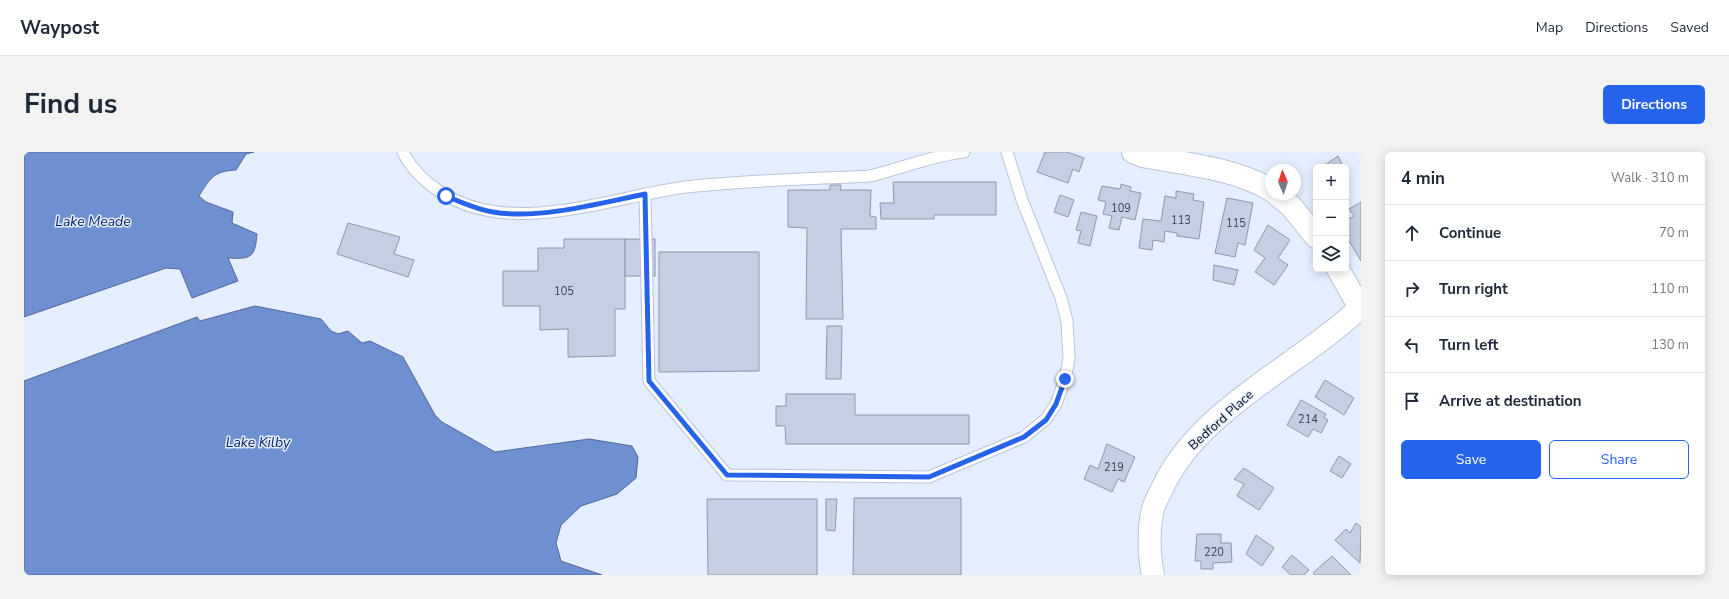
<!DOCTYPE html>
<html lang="en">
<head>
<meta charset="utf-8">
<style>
	body { margin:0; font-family:"Nunito Sans",sans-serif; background:#f2f2f3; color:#1f2937 }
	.controls { position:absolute; right:12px; top:12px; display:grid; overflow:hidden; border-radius:6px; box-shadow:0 2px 10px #0003 }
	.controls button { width:36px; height:36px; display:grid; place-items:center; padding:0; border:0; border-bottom:1px solid #e0e1e3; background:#fff; color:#1f2937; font:20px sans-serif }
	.compass { position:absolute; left:1241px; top:12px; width:36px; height:36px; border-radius:50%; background:#fff; box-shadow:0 2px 10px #0003; rotate:357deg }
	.stop { position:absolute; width:12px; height:12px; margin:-9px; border:3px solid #2563eb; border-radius:50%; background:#fff }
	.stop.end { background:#2563eb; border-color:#fff; box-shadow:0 1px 4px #0008 }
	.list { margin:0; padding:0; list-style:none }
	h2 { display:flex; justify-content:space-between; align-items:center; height:52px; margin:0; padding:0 16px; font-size:17px }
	h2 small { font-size:13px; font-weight:400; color:#747a83 }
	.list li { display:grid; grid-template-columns:26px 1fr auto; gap:12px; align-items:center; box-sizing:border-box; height:56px; padding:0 16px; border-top:1px solid #e0e1e3 }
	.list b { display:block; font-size:15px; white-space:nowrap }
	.list em { font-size:13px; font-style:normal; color:#747a83 }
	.actions { display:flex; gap:8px; padding:12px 16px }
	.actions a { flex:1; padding:9px 0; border:1px solid #2563eb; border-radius:6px; text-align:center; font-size:14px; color:#2563eb }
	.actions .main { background:#2563eb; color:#fff }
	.icon { flex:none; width:22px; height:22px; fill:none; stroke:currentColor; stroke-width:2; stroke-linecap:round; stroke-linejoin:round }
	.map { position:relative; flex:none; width:1337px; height:423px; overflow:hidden; border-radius:6px }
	header { display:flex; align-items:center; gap:24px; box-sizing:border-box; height:56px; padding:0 20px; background:#fff; border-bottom:1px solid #e0e1e3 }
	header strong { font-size:19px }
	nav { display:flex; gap:22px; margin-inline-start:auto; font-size:14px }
	.intro { display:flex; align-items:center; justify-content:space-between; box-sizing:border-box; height:96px; padding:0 24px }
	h1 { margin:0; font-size:28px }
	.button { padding:10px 18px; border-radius:6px; background:#2563eb; color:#fff; font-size:14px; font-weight:700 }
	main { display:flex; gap:24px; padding:0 24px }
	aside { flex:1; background:#fff; border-radius:6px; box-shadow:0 2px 10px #0003 }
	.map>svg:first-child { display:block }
	.water { fill:#6e8fd0; stroke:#516998 }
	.building { fill:#c4cfe3; stroke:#8e98aa }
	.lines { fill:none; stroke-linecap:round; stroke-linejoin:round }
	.lane-casing { stroke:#b9c4d8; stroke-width:13 }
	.street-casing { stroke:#b9c4d8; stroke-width:24 }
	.lane { stroke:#fff; stroke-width:11 }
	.street { stroke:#fff; stroke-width:22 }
	.route { stroke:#2563eb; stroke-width:5 }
	.labels { text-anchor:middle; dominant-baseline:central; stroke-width:3; stroke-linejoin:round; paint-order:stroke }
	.number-label { font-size:11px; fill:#3a3f49 }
	.street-label { font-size:13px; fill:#0c0f16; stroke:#e5eefe }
	.water-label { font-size:14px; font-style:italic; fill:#021f6a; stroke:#e5eefe }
</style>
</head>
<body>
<header>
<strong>Waypost</strong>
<nav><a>Map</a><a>Directions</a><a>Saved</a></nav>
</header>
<div class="intro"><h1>Find us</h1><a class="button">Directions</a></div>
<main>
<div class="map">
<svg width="1337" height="423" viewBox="0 0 1337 423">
	<rect width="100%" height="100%" fill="#e5eefe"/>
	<g class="water">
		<path d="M0,0H230L222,2L212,18C190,19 186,26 175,44L182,50L209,60L208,71L233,82C231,106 227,107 204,106L214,129L168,146L156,117L142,116L0,165Z"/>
		<path d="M231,154L297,167L307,179L314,182L324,179L338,191L346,189L379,205L411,263L418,270L471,300L565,287L608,294L614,305L612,326L593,342L557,354L537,373L532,391L537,409L578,423H0V229L173,165L176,169Z"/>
	</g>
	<g class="building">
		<path d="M1021,0H1043L1060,6L1055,20L1049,17L1044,31L1013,20Z"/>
		<path d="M1314,4L1319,15H1298Z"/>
		<path d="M869,30H972V63H910V67H857L856,51H870Z"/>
		<path d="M1097,32L1107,35L1106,39L1117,41L1111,68L1098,65L1095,78L1085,76L1088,64L1079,62L1082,50L1074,48L1078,34L1096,37Z"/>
		<path d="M806,33H817L816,38H847L846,64L852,65V77H817L819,167H782L783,76L764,75V38H806Z"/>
		<path d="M1152,39L1170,42L1169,48L1180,50L1175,87L1153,84V81L1141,79L1140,90L1129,88L1128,98L1115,96L1119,67L1137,69L1141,44L1152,46Z"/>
		<path d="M1036,43L1050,48L1044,65L1030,60Z"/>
		<path d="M1203,46L1229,51L1221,93L1214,91L1211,105L1191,101Z"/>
		<path d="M1337,50V109L1322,84V69L1330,64L1325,57Z"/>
		<path d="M1057,60L1073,64L1066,94L1054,91L1057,79L1052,78Z"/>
		<path d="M324,71L376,85L370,102L390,108L384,125L313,102Z"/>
		<path d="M1244,73L1266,88L1254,106L1264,113L1250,133L1231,120L1241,106L1230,98Z"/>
		<path d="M540,87H601V157H591V204L544,205V177L516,178V154H479V119H514V96H540Z"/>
		<rect x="601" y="87" width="30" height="37"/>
		<path d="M635,100H735V219L635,220Z"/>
		<path d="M1190,113L1214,118L1210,133L1189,128Z"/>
		<path d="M803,174H818L817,227H802Z"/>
		<path d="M1301,228L1330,246L1320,263L1291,245Z"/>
		<path d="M762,242H831V263H945V292H762L761,274H752V254H762Z"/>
		<path d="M1277,248L1302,262L1300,266L1304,268L1297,281L1289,277L1284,285L1263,273Z"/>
		<path d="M1083,292L1111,305L1100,330L1094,327L1088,340L1060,327L1066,313L1074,317Z"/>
		<path d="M1315,304L1327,312L1318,326L1306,319Z"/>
		<path d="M1220,316L1250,336L1235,358L1213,344L1220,332L1210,327Z"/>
		<path d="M830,346H937V423H829Z"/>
		<path d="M683,347H793V423H684Z"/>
		<path d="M802,347H813L811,379L802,378Z"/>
		<path d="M1332,371L1337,375L1336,411L1311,388L1322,377L1326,381Z"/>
		<path d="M1173,382H1197V391H1207L1208,410L1189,411V417H1177V409H1171Z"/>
		<path d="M1232,383L1250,396L1238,414L1222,402Z"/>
		<path d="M1268,403L1285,418L1280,423H1267L1258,415Z"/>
		<path d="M1308,404L1327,423H1291L1289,421Z"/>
	</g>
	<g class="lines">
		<g class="lane-casing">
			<g id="lane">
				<path d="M379,0C387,17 400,29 415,39C486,87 585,45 662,35C723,28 785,27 846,24C879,16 906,4 940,0"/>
				<path d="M621,42L625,229L703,323L905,325L1000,285L1022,267L1032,252L1041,227L1045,207L1043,169L1037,146L998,48L983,0"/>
			</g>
		</g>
		<g class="street-casing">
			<g id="street">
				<path d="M1109,0L1119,4C1161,12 1210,16 1247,38"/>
				<path d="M1252,42L1267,54L1292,85"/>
				<path d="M1314,117L1336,156"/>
				<path d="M1129,423C1125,405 1124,375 1129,357C1131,350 1135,343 1138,337C1173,258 1276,213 1337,155"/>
			</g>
		</g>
		<use href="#lane" class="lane"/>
		<use href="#street" class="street"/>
	</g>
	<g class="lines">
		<path class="route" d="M422,44C438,51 452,57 469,60C514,68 576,51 621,42L625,229L703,323L905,325L1000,285L1022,268L1032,252L1041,227"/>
	</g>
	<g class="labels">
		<g class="number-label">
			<text x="1097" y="56">109</text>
			<text x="1157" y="68">113</text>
			<text x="1212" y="71">115</text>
			<text x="540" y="139">105</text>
			<text x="1284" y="267">214</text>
			<text x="1090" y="315">219</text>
			<text x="1190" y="400">220</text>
		</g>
		<g class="street-label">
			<text transform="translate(1197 268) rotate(-42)">Bedford Place</text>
		</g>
		<g class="water-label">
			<text x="69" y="69">Lake Meade</text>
			<text x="234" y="290">Lake Kilby</text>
		</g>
	</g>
</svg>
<div class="controls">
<button>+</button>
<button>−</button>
<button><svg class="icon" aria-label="layers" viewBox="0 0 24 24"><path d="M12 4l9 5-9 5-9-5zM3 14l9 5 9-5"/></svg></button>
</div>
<svg class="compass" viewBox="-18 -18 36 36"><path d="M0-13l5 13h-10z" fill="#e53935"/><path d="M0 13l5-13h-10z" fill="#747a83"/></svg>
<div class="stop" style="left:422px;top:44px"></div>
<div class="stop end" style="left:1041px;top:227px"></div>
</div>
<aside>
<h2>4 min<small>Walk · 310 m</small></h2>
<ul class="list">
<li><svg class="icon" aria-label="ahead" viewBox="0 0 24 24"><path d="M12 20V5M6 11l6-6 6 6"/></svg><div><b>Continue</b></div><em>70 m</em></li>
<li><svg class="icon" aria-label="right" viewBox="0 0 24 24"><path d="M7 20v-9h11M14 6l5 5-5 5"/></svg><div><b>Turn right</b></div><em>110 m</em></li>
<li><svg class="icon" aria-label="left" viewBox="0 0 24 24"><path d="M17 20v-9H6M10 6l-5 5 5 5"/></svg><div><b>Turn left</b></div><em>130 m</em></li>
<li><svg class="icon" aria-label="arrive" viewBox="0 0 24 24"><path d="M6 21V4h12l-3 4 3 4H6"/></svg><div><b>Arrive at destination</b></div></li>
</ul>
<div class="actions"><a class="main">Save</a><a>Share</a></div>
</aside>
</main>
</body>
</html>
